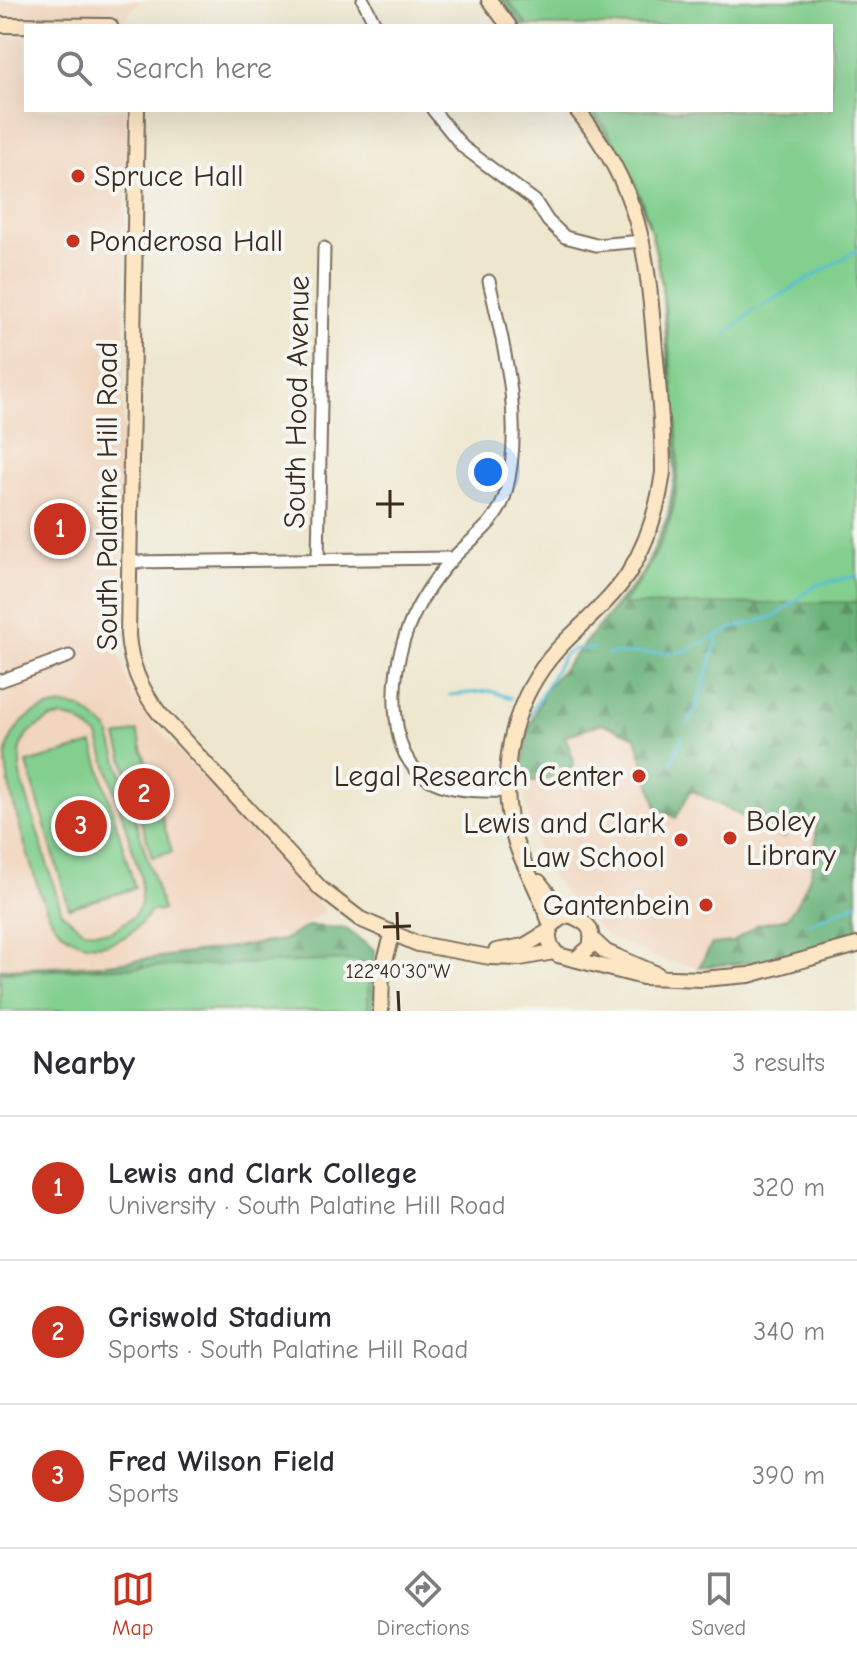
<!DOCTYPE html>
<html lang="en">
<head>
<meta charset="utf-8">
<style>
	body { margin:0; font-family:"Comic Neue",sans-serif; background:#f7f7f7; color:#2b2b33 }
	.you { position:absolute; left:488px; top:472px; width:28px; height:28px; margin:-20px; border:6px solid #fff; border-radius:50%; background:#1a73e8; box-shadow:0 0 0 12px #1a73e833 }
	.badge { display:grid; place-items:center; width:52px; height:52px; border-radius:50%; background:#c8321e; color:#fff; font-size:26px; font-weight:700 }
	.pin { position:absolute; translate:-50% -50%; border:4px solid #fff; box-shadow:0 2px 8px #0006 }
	.list { margin:0; padding:0; list-style:none }
	h2 { display:flex; justify-content:space-between; align-items:center; height:104px; margin:0; padding:0 32px; font-size:34px }
	h2 small { font-size:26px; font-weight:400; color:#7c7c81 }
	.list li { display:grid; grid-template-columns:52px 1fr auto; gap:24px; align-items:center; box-sizing:border-box; height:144px; padding:0 32px; border-top:2px solid #e1e1e2 }
	.list b { display:block; font-size:30px; white-space:nowrap }
	.list p { margin:0; font-size:26px; white-space:nowrap; color:#7c7c81 }
	.list em { font-size:26px; font-style:normal; color:#7c7c81 }
	.icon { flex:none; width:44px; height:44px; fill:none; stroke:currentColor; stroke-width:2; stroke-linecap:round; stroke-linejoin:round }
	.map { position:relative; flex:none; width:857px; height:1011px; overflow:hidden }
	.search { position:absolute; background:#fff; box-shadow:0 8px 32px #0002; left:24px; right:24px; top:24px; height:88px; display:flex; align-items:center; gap:20px; box-sizing:border-box; padding:0 28px; border-radius:0px; color:#7c7c81; font-size:30px }
	.sheet { height:536px; background:#fff }
	nav { display:flex; justify-content:space-around; align-items:center; box-sizing:border-box; height:112px; border-top:2px solid #e1e1e2; background:#fff; font-size:22px; color:#7c7c81 }
	nav a { display:grid; justify-items:center; gap:4px }
	nav .on { color:#c8321e }
	.map>svg:first-child { display:block }
	.built { fill:#f1d5bd }
	.forest { fill:url(#forest-firs); stroke:#526e4c; stroke-width:2 }
	.park { fill:#82cf8e; stroke:#5e7c56; stroke-width:2; fill-rule:evenodd }
	.lines { fill:none; stroke-linecap:round; stroke-linejoin:round }
	.stream { stroke:#57bfd4; stroke-width:3 }
	.street-casing { stroke:#7a6c5c; stroke-width:15 }
	.secondary-casing { stroke:#7a6c5c; stroke-width:18 }
	.street { stroke:#fff; stroke-width:11 }
	.secondary { stroke:#fce6c4; stroke-width:14 }
	.ticks { fill:none; stroke:#3b2a1e; stroke-width:3 }
	.poi-dot { fill:#c8321e; stroke:#f6f6f2; stroke-width:3 }
	.labels { text-anchor:middle; dominant-baseline:central; stroke-width:8; stroke-linejoin:round; paint-order:stroke }
	.poi-label { font-size:30px; fill:#3b2a1e; stroke:#f6f6f2; text-anchor:start }
	.street-label { font-size:30px; fill:#3b2a1e; stroke:#f6f6f2 }
	.ticks-label { font-size:20px; text-anchor:middle; fill:#3b2a1e; stroke:#f6f6f2; stroke-width:8; stroke-linejoin:round; paint-order:stroke }
</style>
</head>
<body>
<div class="map">
<svg width="857" height="1011" viewBox="0 0 857 1011">
	<defs>
		<pattern id="forest-firs" width="22" height="20" patternUnits="userSpaceOnUse" patternTransform="scale(2)"><rect width="22" height="20" fill="#69b279"/><path d="M5 1l3.5 6h-7zM16 11l3.5 6h-7z" fill="#589163"/></pattern>
	</defs>
	<rect width="100%" height="100%" fill="#f6f6f2"/>
	<filter id="ink" filterUnits="userSpaceOnUse"><feTurbulence type="fractalNoise" baseFrequency=".0125" numOctaves="2"/><feDisplacementMap in="SourceGraphic" scale="16" xChannelSelector="R" yChannelSelector="G"/><feConvolveMatrix kernelMatrix="1 2 1 2 8 2 1 2 1" color-interpolation-filters="sRGB"/></filter>
	<filter id="wash" filterUnits="userSpaceOnUse"><feTurbulence type="fractalNoise" baseFrequency=".006" numOctaves="4" result="noise"/><feDisplacementMap in="SourceGraphic" scale="32" xChannelSelector="R" yChannelSelector="G"/><feGaussianBlur stdDeviation="1.8" result="paint"/><feColorMatrix in="noise" values="0 0 0 0 0 0 0 0 0 0 0 0 0 0 0 0 0 1.4 0 .05"/><feComposite in="paint" operator="in"/></filter>
	<g filter="url(#wash)">
		<rect width="100%" height="100%" fill="#eee7ce"/>
		<g class="built">
			<path d="M0,0H140L122,22L98,18L0,19Z"/>
			<path d="M0,37H26V110H127L120,657L130,690L153,724L325,911L283,940L101,965L0,969Z"/>
			<path d="M546,694L829,815L828,875L789,949L701,966L681,964L657,959L607,936L576,907L547,872L538,854L524,797L525,755Z"/>
		</g>
		<g class="forest">
			<path d="M501,0H857V937L775,960L699,967L712,944L733,942L756,925L787,918C810,886 819,860 815,820L793,822L784,838L691,790L676,818L657,808L636,737L602,723L565,736L574,761L572,768L543,780L519,782L529,728L545,690L644,572L668,516L675,474L662,280L652,233L624,162L588,110H831V26H522Z"/>
			<path d="M308,926L345,928L374,950V1011H0V969L101,965L283,940Z"/>
		</g>
		<g class="park">
			<path d="M507,0H857V602L622,605C645,576 663,545 673,509C683,467 676,423 672,381C663,278 657,196 593,110H831V26H528Z"/>
			<path d="M63,705L81,708L108,729L163,910L150,911C129,947 83,959 54,923C39,903 9,792 6,765C6,757 7,748 10,741C20,717 39,708 63,705ZM63,717L77,720L98,736L141,877V904L134,916L111,932L84,931L62,913L20,774V747L27,734L49,719Z"/>
			<path d="M137,731L172,852L152,857L117,737Z"/>
			<path d="M93,744L135,888L69,908L27,763Z"/>
			<path d="M358,960L368,972V1011H0V972Z"/>
		</g>
		<g class="lines">
			<g class="stream">
				<path d="M762,306L857,250"/>
				<path d="M725,336L755,309"/>
				<path d="M608,654L683,652L733,628L776,616L816,585L857,576"/>
				<path d="M450,695L490,691L511,698"/>
				<path d="M687,725L696,709L719,634"/>
				<path d="M522,729L564,655L574,649H594"/>
				<path d="M671,764L683,736"/>
				<path d="M810,923L857,903"/>
			</g>
		</g>
	</g>
	<g filter="url(#ink)">
		<g class="lines">
			<g class="street-casing">
				<g id="street">
					<path d="M363,0L376,26"/>
					<path d="M433,110L463,147L535,201L548,221L565,237L596,245L643,241"/>
					<path d="M489,281C505,350 524,422 506,492C498,523 473,537 453,558C407,608 385,670 399,737C411,791 462,792 507,791"/>
					<path d="M318,558L324,248"/>
					<path d="M130,562L453,558"/>
					<path d="M0,681L69,656"/>
				</g>
			</g>
			<g class="secondary-casing">
				<g id="secondary">
					<path d="M489,0L509,26"/>
					<path d="M0,25L110,26"/>
					<path d="M137,110L128,635C130,664 141,690 159,713L321,889L360,919L418,944L490,957L520,958L554,952"/>
					<path d="M539,882C547,892 559,909 570,915C586,923 595,926 590,947L577,958"/>
					<path d="M569,915C548,921 542,939 558,955L643,977L702,979L749,975L857,945"/>
					<path d="M551,927C541,890 516,858 510,820C500,758 515,697 557,650C580,625 609,603 628,574C648,542 658,509 663,472C663,431 659,390 655,349C647,252 641,189 577,110"/>
					<path d="M592,939L606,952L657,974"/>
					<path d="M496,951L524,946L549,931"/>
					<path d="M381,1011L382,971L392,936"/>
				</g>
			</g>
			<use href="#street" class="street"/>
			<use href="#secondary" class="secondary"/>
		</g>
	</g>
	<path class="ticks" d="M390,490V518M376,504H404M397,912L398,940M383,927L411,926M398,991L399,1011"/>
	<g class="poi-dot">
		<circle cx="78" cy="176" r="8"/>
		<circle cx="73" cy="241" r="8"/>
		<circle cx="639" cy="776" r="8"/>
		<circle cx="730" cy="838" r="8"/>
		<circle cx="681" cy="840" r="8"/>
		<circle cx="706" cy="905" r="8"/>
	</g>
	<g class="labels">
		<g class="poi-label">
			<text x="94" y="176">Spruce Hall</text>
			<text x="89" y="241">Ponderosa Hall</text>
			<text x="623" y="776" text-anchor="end">Legal Research Center</text>
			<text x="746" y="821">Boley<tspan x="746" dy="34">Library</tspan></text>
			<text x="665" y="823" text-anchor="end">Lewis and Clark<tspan x="665" dy="34">Law School</tspan></text>
			<text x="690" y="905" text-anchor="end">Gantenbein</text>
		</g>
		<g class="street-label">
			<text transform="translate(297 402) rotate(-89)">South Hood Avenue</text>
			<text transform="translate(107 496) rotate(-90)">South Palatine Hill Road</text>
		</g>
	</g>
	<g class="ticks-label">
		<text x="398" y="978">122°40'30"W</text>
	</g>
</svg>
<div class="you"></div>
<div class="pin badge" style="left:60px;top:529px">1</div>
<div class="pin badge" style="left:144px;top:794px">2</div>
<div class="pin badge" style="left:81px;top:826px">3</div>
<div class="search"><svg class="icon" aria-label="search" viewBox="0 0 24 24"><circle cx="10" cy="10" r="6"/><path d="M15 15l6 6"/></svg>Search here</div>
</div>
<section class="sheet">
<h2>Nearby<small>3 results</small></h2>
<ul class="list">
<li><span class="badge">1</span><div><b>Lewis and Clark College</b><p>University · South Palatine Hill Road</p></div><em>320 m</em></li>
<li><span class="badge">2</span><div><b>Griswold Stadium</b><p>Sports · South Palatine Hill Road</p></div><em>340 m</em></li>
<li><span class="badge">3</span><div><b>Fred Wilson Field</b><p>Sports</p></div><em>390 m</em></li>
</ul>
</section>
<nav>
<a class="on"><svg class="icon" aria-label="map" viewBox="0 0 24 24"><path d="M3 6l6-2 6 2 6-2v14l-6 2-6-2-6 2zM9 4v14M15 6v14"/></svg>Map</a>
<a><svg class="icon" aria-label="directions" viewBox="0 0 24 24"><path d="M12 3l9 9-9 9-9-9zM9 14v-3h6M13 9l2 2-2 2"/></svg>Directions</a>
<a><svg class="icon" aria-label="saved" viewBox="0 0 24 24"><path d="M7 4h10v16l-5-4-5 4z"/></svg>Saved</a>
</nav>
</body>
</html>
